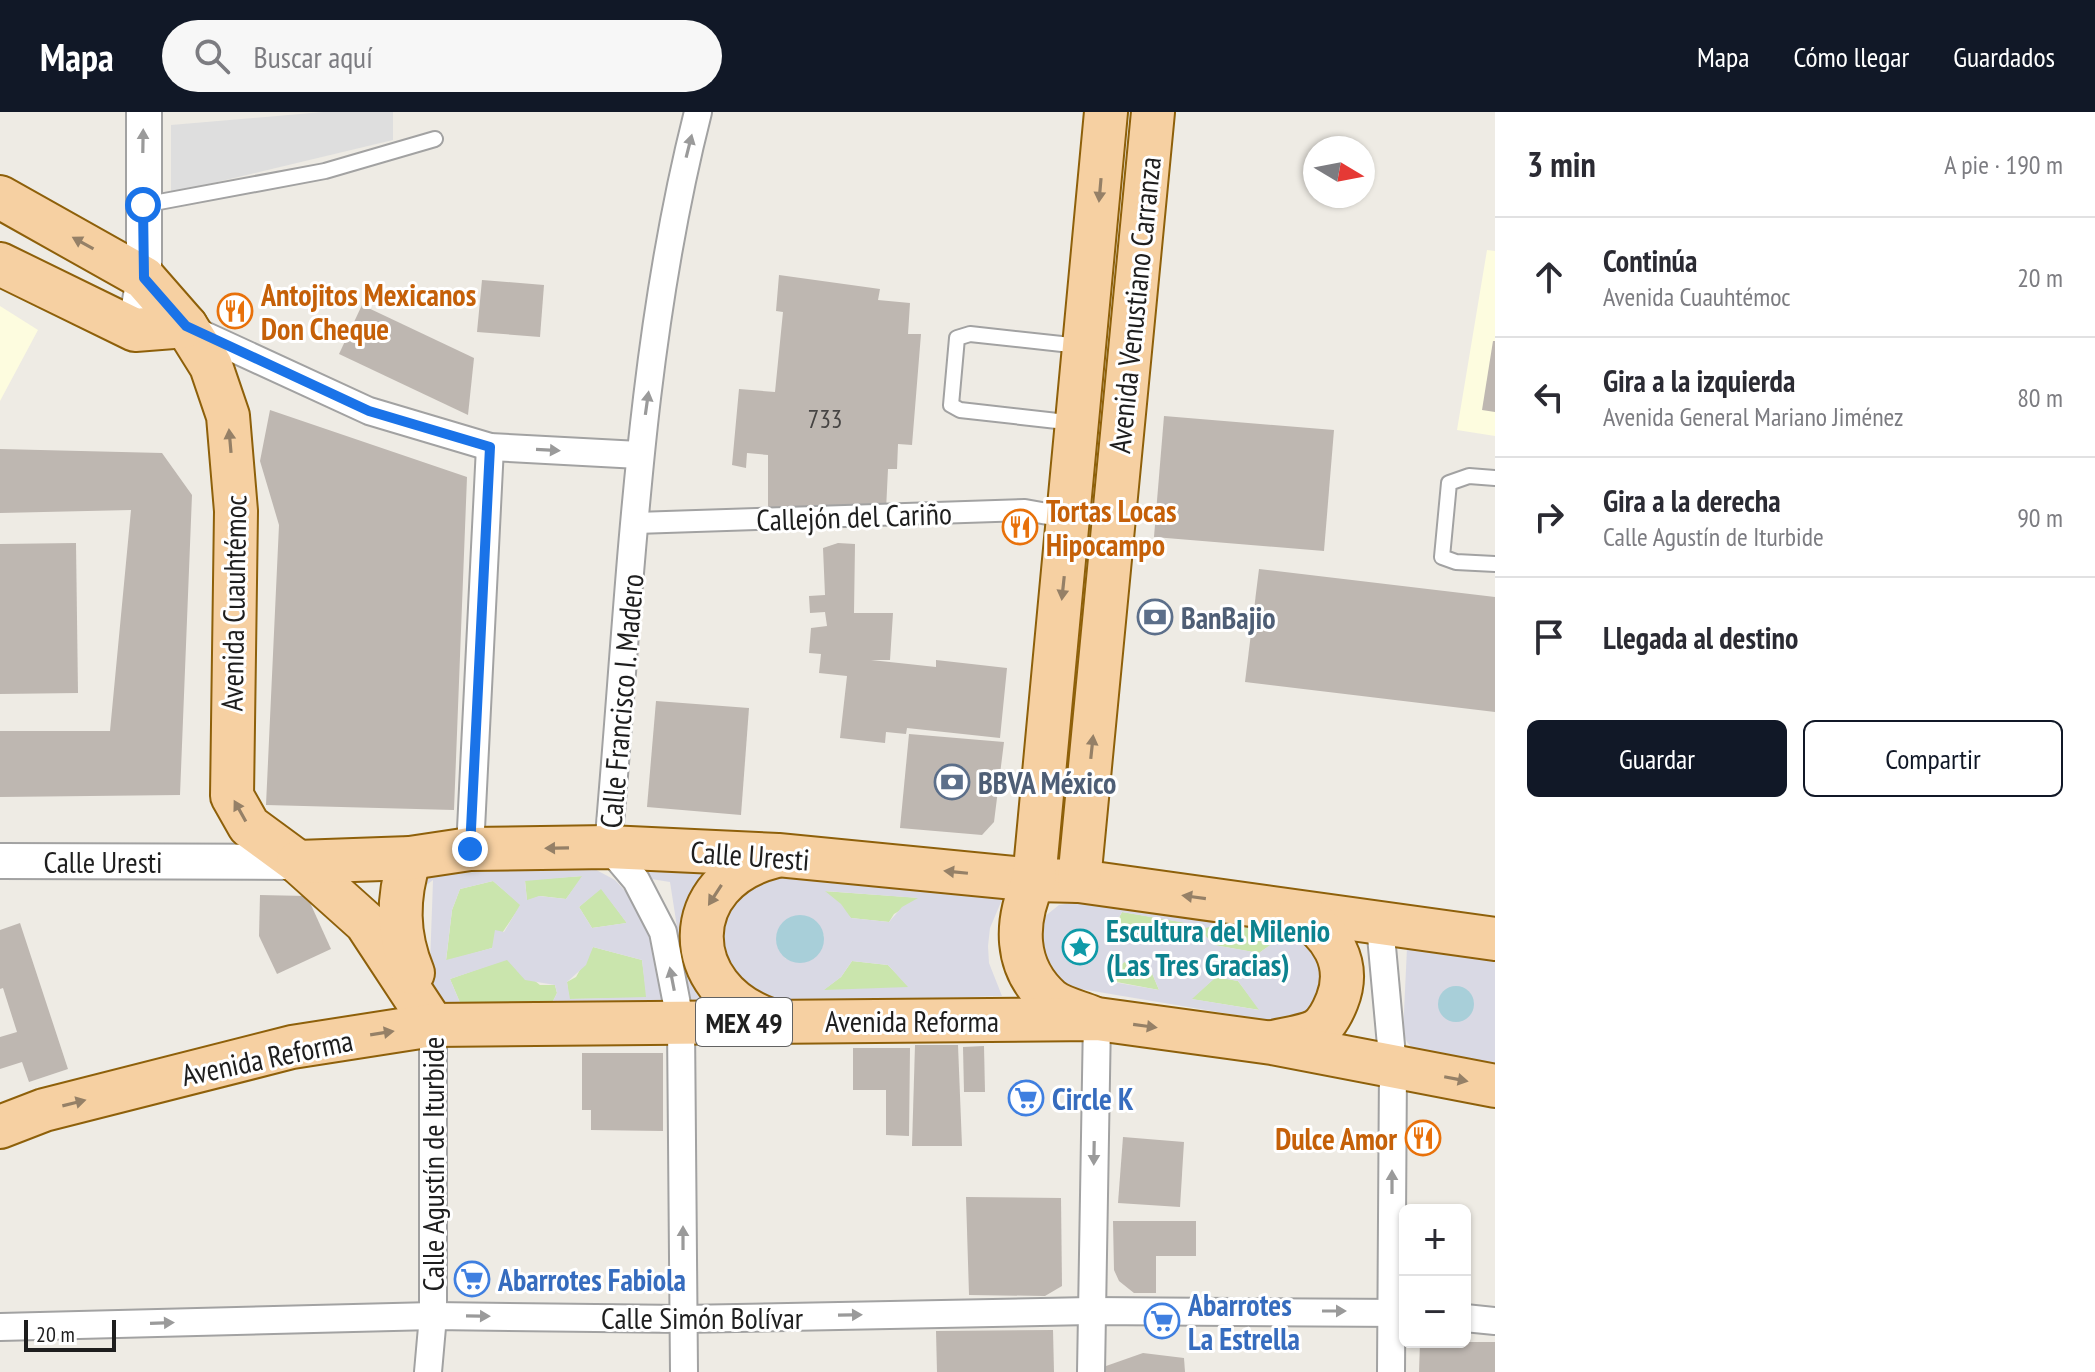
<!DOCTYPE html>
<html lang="es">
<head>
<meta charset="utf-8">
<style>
	body { margin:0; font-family:"PT Sans Narrow",sans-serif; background:#f7f7f7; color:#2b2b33 }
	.controls { position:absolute; right:24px; bottom:24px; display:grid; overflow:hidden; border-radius:12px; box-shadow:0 2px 6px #0004 }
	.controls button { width:72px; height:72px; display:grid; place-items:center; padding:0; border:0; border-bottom:2px solid #e1e1e2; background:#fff; color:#2b2b33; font:40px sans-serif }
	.compass { position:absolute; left:1303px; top:24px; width:72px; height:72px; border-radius:50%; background:#fff; box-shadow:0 2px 6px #0004; rotate:100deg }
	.scale { position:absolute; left:24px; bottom:20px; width:92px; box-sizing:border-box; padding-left:8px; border:4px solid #1e1e1e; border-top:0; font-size:22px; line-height:28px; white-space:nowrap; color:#1e1e1e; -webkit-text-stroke:6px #fff; paint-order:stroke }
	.stop { position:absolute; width:24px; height:24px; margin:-18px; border:6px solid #1a73e8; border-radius:50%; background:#fff }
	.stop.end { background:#1a73e8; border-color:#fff; box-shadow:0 2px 8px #0008 }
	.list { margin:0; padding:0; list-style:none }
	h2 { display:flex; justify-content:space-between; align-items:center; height:104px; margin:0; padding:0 32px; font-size:34px }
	h2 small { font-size:26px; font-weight:400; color:#7c7c81 }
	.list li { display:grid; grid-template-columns:52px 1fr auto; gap:24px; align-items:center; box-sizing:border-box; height:120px; padding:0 32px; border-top:2px solid #e1e1e2 }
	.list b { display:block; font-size:30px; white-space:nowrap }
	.list p { margin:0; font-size:26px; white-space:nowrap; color:#7c7c81 }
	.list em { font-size:26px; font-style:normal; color:#7c7c81 }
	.actions { display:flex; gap:16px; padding:24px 32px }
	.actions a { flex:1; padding:18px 0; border:2px solid #111827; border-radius:12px; text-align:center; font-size:28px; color:#111827 }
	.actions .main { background:#111827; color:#fff }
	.icon { flex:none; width:44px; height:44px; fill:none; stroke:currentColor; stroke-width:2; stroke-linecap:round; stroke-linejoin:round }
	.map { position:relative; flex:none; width:1495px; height:1260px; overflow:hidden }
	header { display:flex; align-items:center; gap:48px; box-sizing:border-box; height:112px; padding:0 40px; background:#111827; color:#fff }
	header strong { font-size:38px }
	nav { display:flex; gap:44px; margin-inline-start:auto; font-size:28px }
	.search { width:560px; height:72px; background:#f7f7f7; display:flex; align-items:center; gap:20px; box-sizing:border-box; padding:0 28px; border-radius:44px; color:#7c7c81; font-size:30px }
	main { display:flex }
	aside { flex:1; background:#fff }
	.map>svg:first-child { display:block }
	.education { fill:#fdfcdf }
	.grass { fill:#cae5ad }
	.parking { fill:#dedede }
	.plaza { fill:#d9d9e4; fill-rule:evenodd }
	.water { fill:#a8cfd9 }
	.building { fill:#beb7b1 }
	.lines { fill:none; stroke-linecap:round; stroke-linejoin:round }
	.service-casing { stroke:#a2a2a2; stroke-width:18 }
	.pedestrian-casing { stroke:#a2a2a2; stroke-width:24 }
	.minor-casing { stroke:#a2a2a2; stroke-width:30 }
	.tertiary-casing { stroke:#a2a2a2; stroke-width:38 }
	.primary-casing { stroke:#8e600a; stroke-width:46 }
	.service { stroke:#fff; stroke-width:14 }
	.pedestrian { stroke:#fff; stroke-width:20 }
	.minor { stroke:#fff; stroke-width:26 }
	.tertiary { stroke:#fff; stroke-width:34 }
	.primary { stroke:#f6d0a2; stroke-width:42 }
	.oneway { fill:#9a9a9a }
	.oneway2 { fill:#958067 }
	.route { stroke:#1a73e8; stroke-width:10 }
	.labels { text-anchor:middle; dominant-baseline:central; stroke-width:6; stroke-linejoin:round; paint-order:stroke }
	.number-label { font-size:26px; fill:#464443 }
	.shield { fill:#fff; stroke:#626262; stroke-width:2 }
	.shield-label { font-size:28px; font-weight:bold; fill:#1e1e1e }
	.food-label { font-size:30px; font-weight:bold; fill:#c56008; stroke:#fff; text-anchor:start }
	.street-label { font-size:30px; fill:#1e1e1e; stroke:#fff }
	.service-label { font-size:30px; font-weight:bold; fill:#4e5e75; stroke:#fff; text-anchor:start }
	.culture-label { font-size:30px; font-weight:bold; fill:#0d838f; stroke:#fff; text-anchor:start }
	.shop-label { font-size:30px; font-weight:bold; fill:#366cbe; stroke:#fff; text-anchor:start }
</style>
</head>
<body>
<header>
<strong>Mapa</strong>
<div class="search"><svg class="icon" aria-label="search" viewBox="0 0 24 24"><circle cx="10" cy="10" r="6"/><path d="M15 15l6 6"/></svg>Buscar aquí</div>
<nav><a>Mapa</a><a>Cómo llegar</a><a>Guardados</a></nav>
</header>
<main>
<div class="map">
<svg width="1495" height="1260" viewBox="0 0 1495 1260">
	<rect width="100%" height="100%" fill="#eeebe4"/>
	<g class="education">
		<path d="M1487,138L1495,139V324L1457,318Z"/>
		<path d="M0,194L38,218L0,289Z"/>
	</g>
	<g class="grass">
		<path d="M583,764L566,787L540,784L527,789L525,768Z"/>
		<path d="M493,769L521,793L492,836L446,849L452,798L460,777Z"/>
		<path d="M601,776L627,811L592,816L579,795Z"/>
		<path d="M823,779L921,786L894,802L889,810L851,806Z"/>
		<path d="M1122,800L1187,811L1165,827L1119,819L1116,811Z"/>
		<path d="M1218,812L1288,821L1259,841L1214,833L1199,817Z"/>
		<path d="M593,835L642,848L647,886L569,887L567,870L576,865Z"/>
		<path d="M507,847L540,873H555L557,881L551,893H461L450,867Z"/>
		<path d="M852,849L888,853L910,876L822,879L841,865Z"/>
		<path d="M1124,850L1149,854L1159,878L1106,868Z"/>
		<path d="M1216,865L1238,869L1260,898L1191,887Z"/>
	</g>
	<path class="parking" d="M323,0H393V28L171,81V13Z"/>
	<g class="plaza">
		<path d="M640,749L722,761L717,890L689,892L670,770L651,767Z"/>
		<path d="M587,753L615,768L637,792L651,825L664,892L446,900L417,845L414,764ZM582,764L566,787L539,784L527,788L525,769ZM433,768V769L430,852L417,791L420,778ZM493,769L520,793L504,820L495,818L492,836L446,848L452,798L460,777ZM601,777L626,810V811L592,816L579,795ZM593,835L642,848L646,885L570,887L567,870L586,853ZM507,848L525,868L555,873L557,881L551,893H461L450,867Z"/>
		<path d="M777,765L1004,783L990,816L988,834L989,851L1002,884L773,891L732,874L717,804L762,766ZM825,779L918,786L902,795L889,810L851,806L841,792ZM817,810L824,824L786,847L777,833ZM852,849L888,853L908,875L824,878L841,865Z"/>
		<path d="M1084,789L1303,819L1333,863L1301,914L1063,874L1047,864L1037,818L1044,805L1059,793ZM1122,800L1186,811L1165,827L1119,819L1116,811ZM1218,812L1286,821H1287L1259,841L1214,833L1200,818ZM1124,850L1149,854L1159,878L1107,869ZM1216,865L1238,869L1259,898L1192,887Z"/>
		<path d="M1407,836L1495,842V955L1414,938L1407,930L1403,921Z"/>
	</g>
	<g class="water">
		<circle cx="800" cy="827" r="24"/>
		<circle cx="1080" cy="835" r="18"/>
		<circle cx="1456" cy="892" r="18"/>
	</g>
	<g class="building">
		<path d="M779,163L880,177L878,188L910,191L908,222H921L912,333L898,332L897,357H888L886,398H768V343L747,341L746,356L732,353L739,277L775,280L783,200L776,199Z"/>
		<path d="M482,168L544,173L540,225L477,220Z"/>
		<path d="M362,193L474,246L468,303L339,242Z"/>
		<path d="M1493,229H1495V300L1482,298Z"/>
		<path d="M270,298L467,365L454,698L266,693L279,413L260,349Z"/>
		<path d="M1164,304L1334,318L1324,439L1154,425Z"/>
		<path d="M0,337L162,341L192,383L180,683L0,685V619H110L131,398L0,401Z"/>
		<path d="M76,431L78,581L0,582V432Z"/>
		<path d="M838,431L855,432L854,501H893L890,548H871L936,555V548L1007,556L1000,626L907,616L906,622L886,620L885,631L840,626L847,564L819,561L821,542L809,541L811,516L827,514L825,500L810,501L809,484L825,483L823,436Z"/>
		<path d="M1259,457L1495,485V600L1245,570Z"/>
		<path d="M656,589L749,596L741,703L647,695Z"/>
		<path d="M909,622L1004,630L994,710L982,723L900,716Z"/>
		<path d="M260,783L307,784L331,837L277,862L259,824Z"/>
		<path d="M20,811L68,957L29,970L22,950L0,957V925L17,920L3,876L0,877V818Z"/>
		<path d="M915,933H958L962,1034H912Z"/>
		<path d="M984,934L985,980H964L963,935Z"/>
		<path d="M853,936H910L909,1024L886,1023V978H853Z"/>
		<path d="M582,941H663V1019L591,1018V998H582Z"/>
		<path d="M1123,1025L1184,1030L1180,1095L1118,1091Z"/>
		<path d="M966,1085L1061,1086L1062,1174L1045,1184L969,1183Z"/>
		<path d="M1113,1109H1196V1144H1156V1181H1134L1119,1169L1114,1158Z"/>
		<path d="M1053,1218L1054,1260H937L936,1219Z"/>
		<path d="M1420,1230H1495V1260H1419Z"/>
		<path d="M1143,1241L1184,1246L1185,1260H1106V1254Z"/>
	</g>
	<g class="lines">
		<g class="service-casing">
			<g id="service">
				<path d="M143,93L325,59L435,27"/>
				<path d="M1075,311L960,298L951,293L957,226L970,222L1080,234"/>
				<path d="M1495,366L1469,364L1449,371L1442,445L1456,450L1495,452"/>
			</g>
		</g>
		<g class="pedestrian-casing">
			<path id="pedestrian" d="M636,411L1025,398L1070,406"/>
		</g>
		<g class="minor-casing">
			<g id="minor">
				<path d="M189,216L369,299L490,335L639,343"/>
				<path d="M470,737L490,335"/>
				<path d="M1380,813L1393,955L1391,1260"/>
				<path d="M1465,1206L1495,1209"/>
				<path d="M0,1215L433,1204L683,1207L1090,1199L1405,1201"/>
				<path d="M428,1260L433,1204V913"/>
				<path d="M684,1260L681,913L663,820L636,768L608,735C630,490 637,240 698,0"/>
				<path d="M1091,1260L1097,907"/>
			</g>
		</g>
		<g class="tertiary-casing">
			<g id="tertiary">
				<path d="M135,218L144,166V0"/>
				<path d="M0,749L298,750"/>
			</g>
		</g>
		<g class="primary-casing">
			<g id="primary">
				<path d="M0,85L144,166L186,214L211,254L228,304L236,399L232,684L249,714L298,750L366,811L433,913"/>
				<path d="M0,152L135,218L186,214"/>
				<path d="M410,746C397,786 397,822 413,861"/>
				<path d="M298,750L410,746L470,737L608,735L778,743L1034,768L1079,769L1495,827"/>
				<path d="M1079,769L1153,0"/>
				<path d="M1091,905C1079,900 1061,896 1051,888C1013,855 1015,809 1034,768L1106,0"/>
				<path d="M770,908C678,876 679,769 773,745"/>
				<path d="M1273,930C1286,927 1303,925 1316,919C1326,913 1333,899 1337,889C1352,851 1331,820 1299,801"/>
				<path d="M0,1015L44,998L292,935L433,913L1097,907L1272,931L1495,974"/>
			</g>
		</g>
		<use href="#service" class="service"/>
		<use href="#pedestrian" class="pedestrian"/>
		<use href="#minor" class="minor"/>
		<use href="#tertiary" class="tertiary"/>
		<use href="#primary" class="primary"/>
	</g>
	<defs><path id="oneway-solid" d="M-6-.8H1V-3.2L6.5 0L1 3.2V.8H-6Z" transform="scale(2)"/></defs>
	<g class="oneway">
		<use href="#oneway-solid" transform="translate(143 29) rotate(-89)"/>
		<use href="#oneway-solid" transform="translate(689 34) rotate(-76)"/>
		<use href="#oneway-solid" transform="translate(647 291) rotate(-82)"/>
		<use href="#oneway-solid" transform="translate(548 338) rotate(3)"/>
		<use href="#oneway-solid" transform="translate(672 867) rotate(-101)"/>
		<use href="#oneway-solid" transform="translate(1094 1041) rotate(91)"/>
		<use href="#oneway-solid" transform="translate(1392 1070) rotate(-90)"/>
		<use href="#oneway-solid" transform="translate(683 1126) rotate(-90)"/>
		<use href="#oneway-solid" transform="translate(1334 1199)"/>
		<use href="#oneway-solid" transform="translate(850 1203) rotate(-1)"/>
		<use href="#oneway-solid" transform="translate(478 1204) rotate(1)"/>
		<use href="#oneway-solid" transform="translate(162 1211) rotate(-2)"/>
	</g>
	<g class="oneway2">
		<use href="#oneway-solid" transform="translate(1100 78) rotate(95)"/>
		<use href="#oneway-solid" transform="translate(83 131) rotate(-151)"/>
		<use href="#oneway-solid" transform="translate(230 329) rotate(-95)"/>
		<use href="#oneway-solid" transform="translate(1063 476) rotate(96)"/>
		<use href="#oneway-solid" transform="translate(1092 635) rotate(-84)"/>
		<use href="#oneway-solid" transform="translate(240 699) rotate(-119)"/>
		<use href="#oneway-solid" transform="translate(557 736) rotate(179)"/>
		<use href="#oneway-solid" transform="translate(956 760) rotate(-174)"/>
		<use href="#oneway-solid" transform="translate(715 783) rotate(123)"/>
		<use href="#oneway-solid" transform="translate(1194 785) rotate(-172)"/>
		<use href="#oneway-solid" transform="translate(1145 914) rotate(8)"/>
		<use href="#oneway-solid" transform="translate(382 921) rotate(-9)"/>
		<use href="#oneway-solid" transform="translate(1456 967) rotate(11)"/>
		<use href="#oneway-solid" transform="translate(74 991) rotate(-14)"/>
	</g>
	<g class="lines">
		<path class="route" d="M143,93L144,166L186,214L369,299L490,335L470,737"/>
	</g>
	<defs>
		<g id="restaurant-ring" transform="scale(1.8)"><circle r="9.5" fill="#fff" stroke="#e8710a" stroke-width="1.5"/><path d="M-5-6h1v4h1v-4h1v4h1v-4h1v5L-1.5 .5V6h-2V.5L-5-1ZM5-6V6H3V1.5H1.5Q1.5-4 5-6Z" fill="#e8710a"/></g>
		<g id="bank-ring" transform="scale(1.8)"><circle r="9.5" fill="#fff" stroke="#5c6f8a" stroke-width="1.5"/><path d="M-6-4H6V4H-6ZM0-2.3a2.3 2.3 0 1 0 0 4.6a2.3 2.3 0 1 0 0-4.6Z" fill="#5c6f8a"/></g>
		<g id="sight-ring" transform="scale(1.8)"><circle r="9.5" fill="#fff" stroke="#0f9aa8" stroke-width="1.5"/><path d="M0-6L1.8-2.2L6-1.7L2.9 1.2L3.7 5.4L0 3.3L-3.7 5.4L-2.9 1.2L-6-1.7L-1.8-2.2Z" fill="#0f9aa8"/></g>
		<g id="supermarket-ring" transform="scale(1.8)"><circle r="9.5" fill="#fff" stroke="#3f7fe0" stroke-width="1.5"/><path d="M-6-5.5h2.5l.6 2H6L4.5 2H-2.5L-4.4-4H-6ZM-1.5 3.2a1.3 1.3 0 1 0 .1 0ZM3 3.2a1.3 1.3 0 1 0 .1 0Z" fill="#3f7fe0"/></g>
	</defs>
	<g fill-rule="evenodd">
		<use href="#restaurant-ring" x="235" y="199"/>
		<use href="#restaurant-ring" x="1020" y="415"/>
		<use href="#bank-ring" x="1155" y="505"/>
		<use href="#bank-ring" x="952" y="670"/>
		<use href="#sight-ring" x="1080" y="835"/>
		<use href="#supermarket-ring" x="1026" y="986"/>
		<use href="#restaurant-ring" x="1423" y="1026"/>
		<use href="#supermarket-ring" x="472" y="1167"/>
		<use href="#supermarket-ring" x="1162" y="1209"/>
	</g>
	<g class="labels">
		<g class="number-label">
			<text x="825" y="306">733</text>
		</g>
		<rect class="shield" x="696" y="886" width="96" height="48" rx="6"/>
		<g class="shield-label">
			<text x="744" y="910">MEX 49</text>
		</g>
		<g class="food-label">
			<text x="261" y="182">Antojitos Mexicanos<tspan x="261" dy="34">Don Cheque</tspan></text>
			<text x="1046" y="398">Tortas Locas<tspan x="1046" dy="34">Hipocampo</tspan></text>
			<text x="1397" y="1026" text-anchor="end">Dulce Amor</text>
		</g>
		<g class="street-label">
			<text transform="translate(1134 193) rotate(-84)">Avenida Venustiano Carranza</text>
			<text transform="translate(854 404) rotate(-2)">Callejón del Cariño</text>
			<text transform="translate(233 491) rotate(-89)">Avenida Cuauhtémoc</text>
			<text transform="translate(621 589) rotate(-85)">Calle Francisco I. Madero</text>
			<text transform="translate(750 743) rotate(4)">Calle Uresti</text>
			<text x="103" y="749">Calle Uresti</text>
			<text x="912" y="908">Avenida Reforma</text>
			<text transform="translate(267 945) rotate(-12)">Avenida Reforma</text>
			<text transform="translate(432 1052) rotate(-90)">Calle Agustín de Iturbide</text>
			<text x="702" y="1205">Calle Simón Bolívar</text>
		</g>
		<g class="service-label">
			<text x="1181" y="505">BanBajio</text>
			<text x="978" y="670">BBVA México</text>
		</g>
		<g class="culture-label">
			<text x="1106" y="818">Escultura del Milenio<tspan x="1106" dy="34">(Las Tres Gracias)</tspan></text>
		</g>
		<g class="shop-label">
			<text x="1052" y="986">Circle K</text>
			<text x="498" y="1167">Abarrotes Fabiola</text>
			<text x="1188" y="1192">Abarrotes<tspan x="1188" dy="34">La Estrella</tspan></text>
		</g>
	</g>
</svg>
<div class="controls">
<button>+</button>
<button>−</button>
</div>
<svg class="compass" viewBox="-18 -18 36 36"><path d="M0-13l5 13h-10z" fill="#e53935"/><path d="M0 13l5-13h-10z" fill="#7c7c81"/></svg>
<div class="scale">20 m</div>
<div class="stop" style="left:143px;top:93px"></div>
<div class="stop end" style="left:470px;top:737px"></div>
</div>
<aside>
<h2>3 min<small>A pie · 190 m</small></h2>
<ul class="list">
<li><svg class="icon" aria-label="ahead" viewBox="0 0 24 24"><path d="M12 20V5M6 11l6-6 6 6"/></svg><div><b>Continúa</b><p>Avenida Cuauhtémoc</p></div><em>20 m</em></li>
<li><svg class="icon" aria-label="left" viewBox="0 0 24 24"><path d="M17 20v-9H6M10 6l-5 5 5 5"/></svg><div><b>Gira a la izquierda</b><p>Avenida General Mariano Jiménez</p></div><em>80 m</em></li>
<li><svg class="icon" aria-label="right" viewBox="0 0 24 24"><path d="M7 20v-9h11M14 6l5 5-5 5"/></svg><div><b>Gira a la derecha</b><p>Calle Agustín de Iturbide</p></div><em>90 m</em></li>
<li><svg class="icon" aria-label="arrive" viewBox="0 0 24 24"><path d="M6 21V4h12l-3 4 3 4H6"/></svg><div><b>Llegada al destino</b></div></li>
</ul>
<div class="actions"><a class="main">Guardar</a><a>Compartir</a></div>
</aside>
</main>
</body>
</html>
